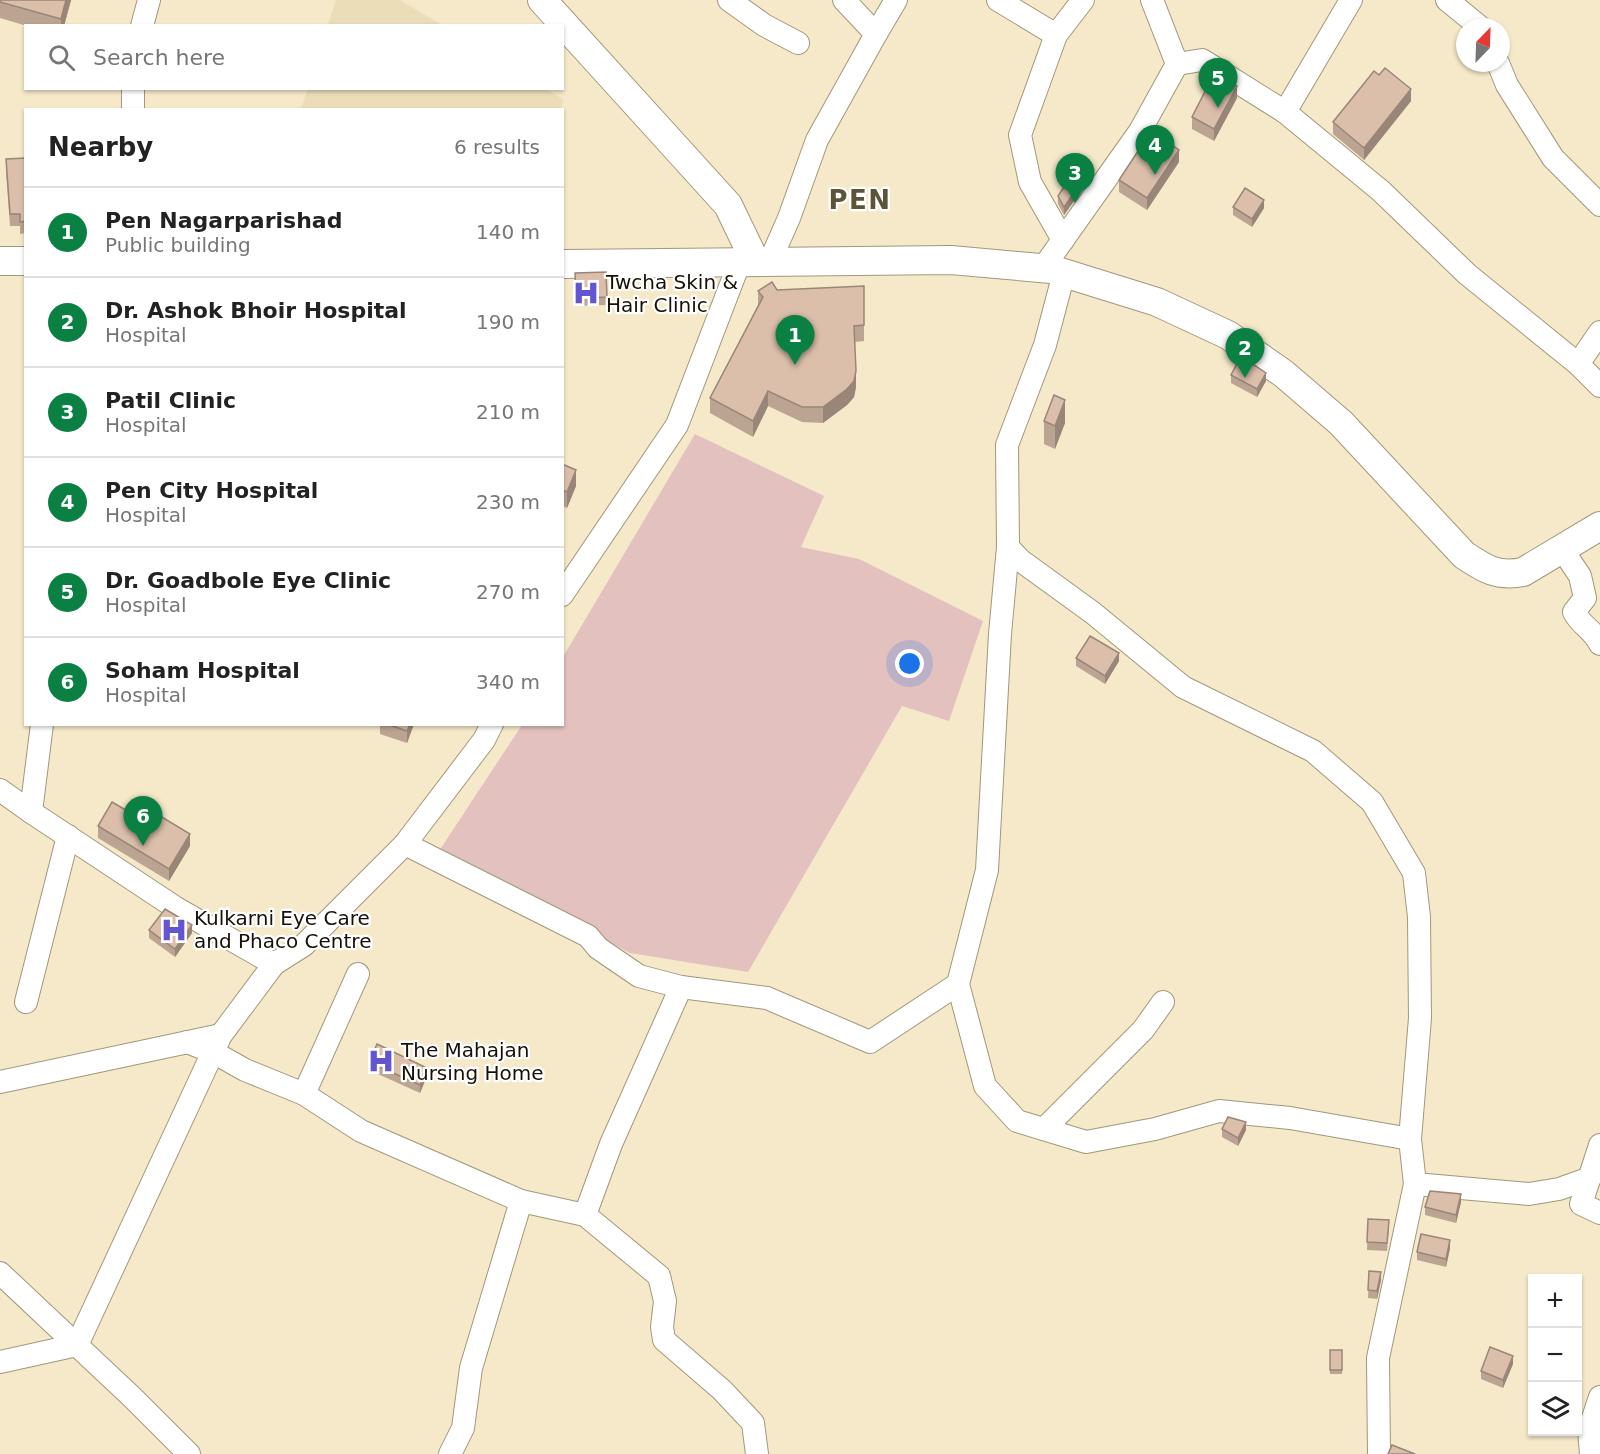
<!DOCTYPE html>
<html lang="en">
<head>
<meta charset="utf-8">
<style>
	body { margin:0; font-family:"DejaVu Sans",sans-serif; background:#f2f2f2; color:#222 }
	.controls { position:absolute; right:18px; bottom:18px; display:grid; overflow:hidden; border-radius:0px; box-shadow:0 2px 4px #0004 }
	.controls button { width:54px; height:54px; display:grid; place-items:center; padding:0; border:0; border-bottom:2px solid #e0e0e0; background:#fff; color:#222; font:30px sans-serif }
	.compass { position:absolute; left:1456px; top:18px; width:54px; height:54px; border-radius:50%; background:#fff; box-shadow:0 2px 4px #0004; rotate:23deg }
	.you { position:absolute; left:910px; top:664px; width:21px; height:21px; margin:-15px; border:4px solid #fff; border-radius:50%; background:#1a73e8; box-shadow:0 0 0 9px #1a73e833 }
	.badge { display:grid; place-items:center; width:39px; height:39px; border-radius:50%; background:#0b8043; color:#fff; font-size:20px; font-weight:700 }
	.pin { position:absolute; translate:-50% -50px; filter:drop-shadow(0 2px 3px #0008) }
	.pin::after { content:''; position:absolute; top:32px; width:21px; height:18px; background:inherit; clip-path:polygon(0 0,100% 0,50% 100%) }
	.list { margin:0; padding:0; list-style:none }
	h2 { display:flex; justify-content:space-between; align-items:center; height:78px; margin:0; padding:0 24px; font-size:26px }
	h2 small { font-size:20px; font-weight:400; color:#767676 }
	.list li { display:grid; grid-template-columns:39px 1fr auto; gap:18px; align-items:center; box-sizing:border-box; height:90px; padding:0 24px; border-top:2px solid #e0e0e0 }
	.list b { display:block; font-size:22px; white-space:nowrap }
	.list p { margin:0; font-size:20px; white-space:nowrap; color:#767676 }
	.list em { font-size:20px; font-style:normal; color:#767676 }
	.icon { flex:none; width:33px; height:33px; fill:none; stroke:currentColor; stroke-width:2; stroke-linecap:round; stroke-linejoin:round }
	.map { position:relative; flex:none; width:1600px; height:1454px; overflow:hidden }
	.search { position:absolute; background:#fff; box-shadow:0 2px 4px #0004; left:24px; top:24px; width:540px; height:66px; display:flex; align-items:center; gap:15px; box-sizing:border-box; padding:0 21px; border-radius:0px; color:#767676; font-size:22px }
	.panel { position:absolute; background:#fff; box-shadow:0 2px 4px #0004; left:24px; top:108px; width:540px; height:618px; border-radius:0px }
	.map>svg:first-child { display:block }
	.built { fill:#ebddb7 }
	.green { fill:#e3c1be }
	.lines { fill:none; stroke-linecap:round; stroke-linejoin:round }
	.minor-casing { stroke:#a1977a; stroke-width:24 }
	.major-casing { stroke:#a1977a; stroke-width:30 }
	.minor { stroke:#fff; stroke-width:22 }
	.major { stroke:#fff; stroke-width:28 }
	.wall { fill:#bca493 }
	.shaded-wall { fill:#998678 }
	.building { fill:#dbbfab; stroke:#998678; stroke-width:1.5 }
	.labels { text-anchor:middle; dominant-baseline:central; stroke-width:4.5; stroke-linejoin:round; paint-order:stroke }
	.poi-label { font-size:20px; fill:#151107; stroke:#fff; text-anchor:start }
	.district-label { font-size:26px; font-weight:bold; letter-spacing:1.5px; fill:#5d5338; stroke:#fff }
</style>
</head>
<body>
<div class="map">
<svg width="1600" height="1454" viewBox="0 0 1600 1454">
	<rect width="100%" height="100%" fill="#f5e9ca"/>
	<g class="built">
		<path d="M336,0H400L442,25H328Z"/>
		<path d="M308,88H545L564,100L560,110L301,109Z"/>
	</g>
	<path class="green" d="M695,434L824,496L801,547L859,559L983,621L949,721L902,706L748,972L630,953L439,851L522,725L562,724L563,657Z"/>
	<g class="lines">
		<g class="minor-casing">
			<g id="minor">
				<path d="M729,0L764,25L798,43"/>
				<path d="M998,0L1056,35"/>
				<path d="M1447,0L1480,27"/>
				<path d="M142,26L149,0"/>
				<path d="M876,34L896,0"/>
				<path d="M1498,63L1507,85L1553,158L1600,205"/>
				<path d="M1177,64L1202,60L1285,112L1381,191L1467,274L1578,364L1600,332"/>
				<path d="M133,110V88"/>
				<path d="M1285,112L1351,0"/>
				<path d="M1063,240L1030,182L1020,135L1056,35L1083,0"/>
				<path d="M770,261L789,218L817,140L876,34L844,0"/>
				<path d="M1043,268L1140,131L1177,64L1152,0"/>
				<path d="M1578,364L1600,386"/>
				<path d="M1008,547L1020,560L1093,613L1183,687L1313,751L1372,802L1414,873L1419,917L1420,1018L1410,1139L1290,1118L1219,1111L1155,1129L1086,1142L1017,1121L985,1086L958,984L987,870L1000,634L1008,547L1007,445L1045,345L1064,273"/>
				<path d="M1562,549L1580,576L1585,598L1574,612C1581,626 1593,629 1600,644"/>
				<path d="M562,595L677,425L740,261"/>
				<path d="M42,724L31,812L176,908L274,964"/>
				<path d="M0,790L31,812"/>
				<path d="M405,844L588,936L598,948L639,976L681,987L767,998L870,1042L958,984"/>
				<path d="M26,1002L68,836"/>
				<path d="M187,1042L213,1052L245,1070L304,1094L361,1131L521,1201L585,1215L659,1276L665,1301L662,1327L664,1340L722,1390L753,1423L757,1454"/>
				<path d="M0,1082L221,1035L274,964L304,945L405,844L484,740L492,724"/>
				<path d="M304,1094L358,974"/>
				<path d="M1044,1129L1143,1030L1163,1002"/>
				<path d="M1410,1139L1415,1184L1529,1194L1559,1189L1590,1178"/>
				<path d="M1600,1145L1581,1204L1600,1213"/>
				<path d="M585,1215L611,1144L681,987"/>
				<path d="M0,1273L133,1398L189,1454"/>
				<path d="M0,1362L77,1345L219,1039"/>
				<path d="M450,1454L463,1428L471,1368L521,1201"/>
				<path d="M1379,1454L1378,1358L1415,1184"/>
				<path d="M1591,1454L1589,1430L1600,1397"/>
			</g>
		</g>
		<g class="major-casing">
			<g id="major">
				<path d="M542,0L728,205L755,261"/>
				<path d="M0,261H26"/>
				<path d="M562,264L951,260L1051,269L1157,302L1228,335L1284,374L1341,423L1464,555C1485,569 1497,577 1523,572L1600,526"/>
			</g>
		</g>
		<use href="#minor" class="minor"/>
		<use href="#major" class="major"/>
	</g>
	<g class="wall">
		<path d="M0,0H71L64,26H27L0,18Z"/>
		<path d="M1379,75L1411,101L1364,160L1333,134V122Z"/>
		<path d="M1237,98L1214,141L1192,129V117Z"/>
		<path d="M26,158V233L20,234V226H10L6,171V159Z"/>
		<path d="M1179,162L1147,210L1119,192V180Z"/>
		<path d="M1084,187L1064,215L1058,204V196Z"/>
		<path d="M1233,207L1264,208L1252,227L1233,215Z"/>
		<path d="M606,272L607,305L576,306L575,273Z"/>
		<path d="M864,286V341L855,342L856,387L854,397L847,405L823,423L802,422L768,406L753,437L710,413V398L758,305V291Z"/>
		<path d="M1231,375L1266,381L1257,397L1231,383Z"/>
		<path d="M1044,421L1065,423L1055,449L1044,444Z"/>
		<path d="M562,464L576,486L567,508L562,506Z"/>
		<path d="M1076,658L1119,661L1105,684L1076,666Z"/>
		<path d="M380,724H414L407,743L380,734Z"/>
		<path d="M146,822L190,846L169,881L98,838V826Z"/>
		<path d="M149,930L192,933L175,957L149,938Z"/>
		<path d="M369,1062L427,1076L420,1093L369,1070Z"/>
		<path d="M1222,1129L1246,1130L1238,1146L1222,1137Z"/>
		<path d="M1461,1202L1456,1223L1425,1215V1207Z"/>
		<path d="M1368,1219L1389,1228L1387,1251L1367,1250Z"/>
		<path d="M1450,1248L1446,1267L1417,1260V1252Z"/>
		<path d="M1369,1271L1381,1280L1377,1299L1368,1298Z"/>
		<rect x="1330" y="1350" width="12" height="24"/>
		<path d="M1513,1364L1503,1388L1481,1379V1371Z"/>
	</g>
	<g class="shaded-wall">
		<path d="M66,0H71L64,26H61V19Z"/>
		<path d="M1237,86V98L1214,141V129Z"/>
		<path d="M1411,89V101L1364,160V148Z"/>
		<path d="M1179,150V162L1147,210V198Z"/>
		<path d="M1084,179V187L1064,215V207Z"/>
		<path d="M1264,200V208L1252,227V219Z"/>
		<path d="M856,371V387L854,397L847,405L823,423V407Z"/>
		<path d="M1266,373V381L1257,397V389Z"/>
		<path d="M768,391V406L753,437V421Z"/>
		<path d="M1065,400V423L1055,449V426Z"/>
		<path d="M576,470V486L567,508V492Z"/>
		<path d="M1119,653V661L1105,684V676Z"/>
		<path d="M410,724H414L407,743V731Z"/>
		<path d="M190,834V846L169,881V869Z"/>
		<path d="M192,925V933L175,957V949Z"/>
		<path d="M427,1068V1076L420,1093V1085Z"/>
		<path d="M1246,1122V1130L1238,1146V1138Z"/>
		<path d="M1461,1194V1202L1456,1223V1215Z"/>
		<path d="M1450,1240V1248L1446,1267V1259Z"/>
		<path d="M1381,1272V1280L1377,1299V1291Z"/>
		<path d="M1513,1356V1364L1503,1388V1380Z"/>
	</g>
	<g class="building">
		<path d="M0,0H66L61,19L0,2Z"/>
		<path d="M1385,68L1411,89L1364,148L1333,122L1374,71L1379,75Z"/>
		<path d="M1215,72L1237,86L1214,129L1192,117Z"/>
		<path d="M1151,131L1179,150L1147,198L1119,180Z"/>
		<path d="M26,158V221L20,222V214H10L6,159Z"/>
		<path d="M1074,172L1084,179L1064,207L1058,196Z"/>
		<path d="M1245,188L1264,200L1252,219L1233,207Z"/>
		<path d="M606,272L607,297L576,298L575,273Z"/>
		<path d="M772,282L777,290L864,286V325L854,326L856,371L854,381L847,389L823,407H802L768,391L753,421L710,398L763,297L758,291Z"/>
		<path d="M1241,356L1266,373L1257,389L1231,375Z"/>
		<path d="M1054,395L1065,400L1055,426L1044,421Z"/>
		<path d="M562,464L576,470L567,492L562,490Z"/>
		<path d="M1090,636L1119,653L1105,676L1076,658Z"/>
		<path d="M387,724H410L407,731Z"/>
		<path d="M112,802L146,822L152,811L190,834L169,869L98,826Z"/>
		<path d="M165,909L192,925L175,949L149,930Z"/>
		<path d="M377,1044L427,1068L420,1085L369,1062Z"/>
		<path d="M1228,1117L1246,1122L1238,1138L1222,1129Z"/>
		<path d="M1430,1191L1461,1194L1456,1215L1425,1207Z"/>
		<path d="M1368,1219L1389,1220L1387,1243L1367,1242Z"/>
		<path d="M1421,1234L1450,1240L1446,1259L1417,1252Z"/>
		<path d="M1369,1271L1381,1272L1377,1291L1368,1290Z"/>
		<path d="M1490,1347L1513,1356L1503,1380L1481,1371Z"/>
		<rect x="1330" y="1350" width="12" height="20"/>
		<path d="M1392,1445L1415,1454H1388Z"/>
	</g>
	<defs>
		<g id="hospital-bare" transform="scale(2.07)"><path d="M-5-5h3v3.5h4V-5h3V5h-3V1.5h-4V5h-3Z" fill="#6355cf" stroke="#fff" stroke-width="2.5" paint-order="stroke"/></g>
	</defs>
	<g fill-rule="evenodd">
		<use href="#hospital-bare" x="586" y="293"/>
		<use href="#hospital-bare" x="174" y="930"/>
		<use href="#hospital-bare" x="381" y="1061"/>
	</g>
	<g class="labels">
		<g class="poi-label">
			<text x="606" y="282">Twcha Skin &amp;<tspan x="606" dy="23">Hair Clinic</tspan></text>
			<text x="194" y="918">Kulkarni Eye Care<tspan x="194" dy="23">and Phaco Centre</tspan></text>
			<text x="401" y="1050">The Mahajan<tspan x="401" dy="23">Nursing Home</tspan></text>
		</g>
		<g class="district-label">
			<text x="860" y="200">PEN</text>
		</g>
	</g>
</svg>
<div class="controls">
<button>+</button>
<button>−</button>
<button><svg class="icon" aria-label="layers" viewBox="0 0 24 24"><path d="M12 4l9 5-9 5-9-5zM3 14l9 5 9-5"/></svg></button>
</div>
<svg class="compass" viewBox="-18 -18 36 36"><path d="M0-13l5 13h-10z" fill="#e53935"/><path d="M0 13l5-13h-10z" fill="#767676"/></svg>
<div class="you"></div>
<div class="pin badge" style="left:795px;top:365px">1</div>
<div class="pin badge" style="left:1245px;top:378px">2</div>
<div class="pin badge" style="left:1075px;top:203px">3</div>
<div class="pin badge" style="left:1155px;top:175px">4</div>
<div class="pin badge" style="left:1218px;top:108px">5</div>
<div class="pin badge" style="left:143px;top:846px">6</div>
<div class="search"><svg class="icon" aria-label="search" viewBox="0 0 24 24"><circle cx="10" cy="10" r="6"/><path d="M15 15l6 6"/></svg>Search here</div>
<section class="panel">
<h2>Nearby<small>6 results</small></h2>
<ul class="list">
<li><span class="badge">1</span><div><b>Pen Nagarparishad</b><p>Public building</p></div><em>140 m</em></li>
<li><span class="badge">2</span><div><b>Dr. Ashok Bhoir Hospital</b><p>Hospital</p></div><em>190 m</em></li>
<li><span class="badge">3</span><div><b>Patil Clinic</b><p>Hospital</p></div><em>210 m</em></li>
<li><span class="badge">4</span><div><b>Pen City Hospital</b><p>Hospital</p></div><em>230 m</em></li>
<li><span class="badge">5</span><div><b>Dr. Goadbole Eye Clinic</b><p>Hospital</p></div><em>270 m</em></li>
<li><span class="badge">6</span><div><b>Soham Hospital</b><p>Hospital</p></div><em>340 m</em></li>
</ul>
</section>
</div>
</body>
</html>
